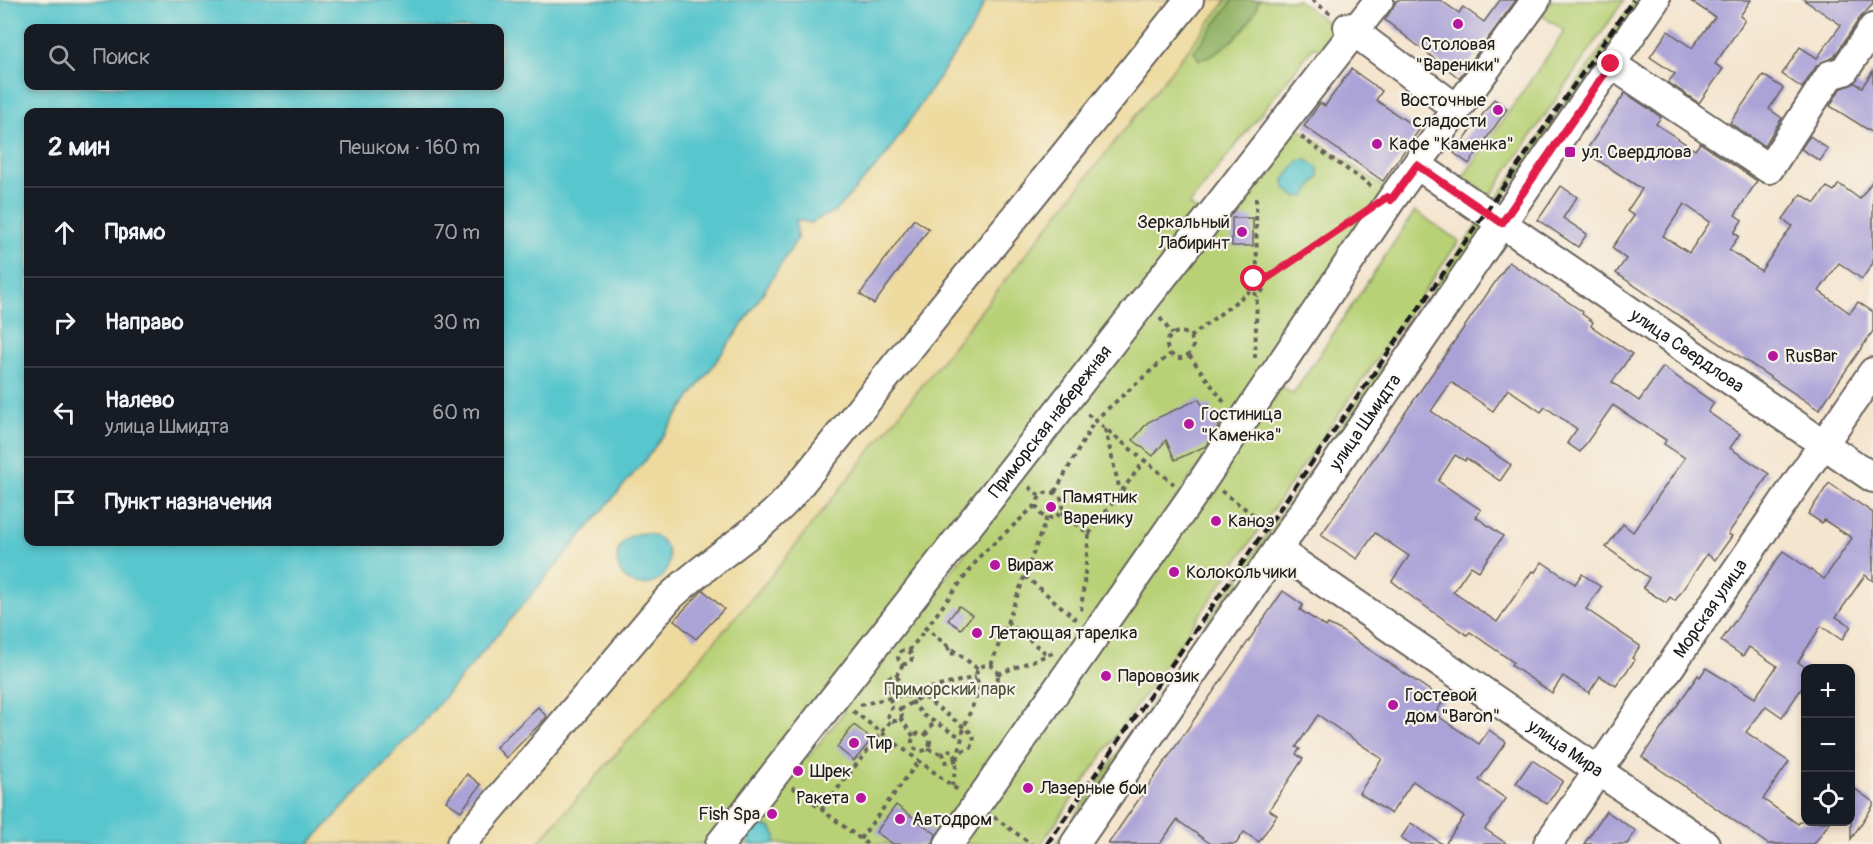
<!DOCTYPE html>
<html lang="ru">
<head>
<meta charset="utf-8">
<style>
	body { margin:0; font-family:Pangolin,sans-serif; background:#20242c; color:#f1f3f6 }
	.controls { position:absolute; right:18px; bottom:18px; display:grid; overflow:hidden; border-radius:12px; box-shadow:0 3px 9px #0003 }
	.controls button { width:54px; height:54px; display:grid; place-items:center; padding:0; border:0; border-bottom:2px solid #363941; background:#171b24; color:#f1f3f6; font:30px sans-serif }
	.stop { position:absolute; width:18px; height:18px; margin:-14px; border:4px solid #e11d48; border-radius:50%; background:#fff }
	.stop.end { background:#e11d48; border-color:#fff; box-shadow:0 2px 6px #0008 }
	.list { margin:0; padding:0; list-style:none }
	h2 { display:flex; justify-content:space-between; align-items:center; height:78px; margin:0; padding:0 24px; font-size:26px }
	h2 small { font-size:20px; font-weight:400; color:#9ea1a6 }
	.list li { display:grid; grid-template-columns:39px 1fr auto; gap:18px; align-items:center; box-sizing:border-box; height:90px; padding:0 24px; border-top:2px solid #363941 }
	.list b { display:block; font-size:22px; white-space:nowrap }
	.list p { margin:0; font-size:20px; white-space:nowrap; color:#9ea1a6 }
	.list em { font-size:20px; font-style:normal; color:#9ea1a6 }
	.icon { flex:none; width:33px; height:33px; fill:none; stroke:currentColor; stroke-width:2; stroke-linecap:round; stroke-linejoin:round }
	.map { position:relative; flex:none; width:1873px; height:844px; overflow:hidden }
	.search { position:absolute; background:#171b24; box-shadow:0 3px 9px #0003; left:24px; top:24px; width:480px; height:66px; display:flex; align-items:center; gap:15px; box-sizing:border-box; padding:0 21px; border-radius:12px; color:#9ea1a6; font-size:22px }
	.panel { position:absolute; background:#171b24; box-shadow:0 3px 9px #0003; left:24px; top:108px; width:480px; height:438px; border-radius:12px }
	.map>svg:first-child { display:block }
	.green { fill:#b8d176; stroke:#6a7649; stroke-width:1.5 }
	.forest { fill:#92b367; stroke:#576842; stroke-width:1.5 }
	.sand { fill:#eeda9e; stroke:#857b5d; stroke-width:1.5 }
	.water { fill:#58c6cd; stroke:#3a7174; stroke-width:1.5; fill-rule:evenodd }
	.building { fill:#aba3d7; fill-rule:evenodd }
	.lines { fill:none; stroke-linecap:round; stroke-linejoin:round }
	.minor-casing { stroke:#68625b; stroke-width:32 }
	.path { stroke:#68625b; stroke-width:4; stroke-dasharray:4.5 4.5; stroke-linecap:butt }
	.minor { stroke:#fff; stroke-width:28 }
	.rail { stroke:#1c1c1c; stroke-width:4.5; stroke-dasharray:9 4.5; stroke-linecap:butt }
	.route { stroke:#e11d48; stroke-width:8 }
	.poi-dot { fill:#b5179e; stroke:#f7f3e8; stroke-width:2 }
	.labels { text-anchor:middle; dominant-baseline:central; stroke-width:4.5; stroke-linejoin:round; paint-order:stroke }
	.poi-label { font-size:18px; fill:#1c1c1c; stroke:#f7f3e8; text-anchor:start }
	.street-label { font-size:18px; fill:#1c1c1c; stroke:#f7f3e8 }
	.park-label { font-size:18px; fill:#4b5237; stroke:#f7f3e8 }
</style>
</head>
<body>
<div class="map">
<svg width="1873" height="844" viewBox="0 0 1873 844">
	<rect width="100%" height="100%" fill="#f7f3e8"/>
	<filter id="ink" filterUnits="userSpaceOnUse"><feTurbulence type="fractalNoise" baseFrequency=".0167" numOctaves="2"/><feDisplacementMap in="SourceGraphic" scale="12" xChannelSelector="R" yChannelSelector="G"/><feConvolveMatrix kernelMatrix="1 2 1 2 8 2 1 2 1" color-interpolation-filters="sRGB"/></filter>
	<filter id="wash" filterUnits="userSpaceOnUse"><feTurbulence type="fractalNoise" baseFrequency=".008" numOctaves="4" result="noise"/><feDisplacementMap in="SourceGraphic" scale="24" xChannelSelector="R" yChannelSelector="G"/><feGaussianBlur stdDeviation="1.35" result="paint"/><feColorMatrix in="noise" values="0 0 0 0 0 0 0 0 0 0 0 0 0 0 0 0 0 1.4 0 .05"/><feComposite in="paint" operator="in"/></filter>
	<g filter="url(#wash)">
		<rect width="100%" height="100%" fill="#f4e5cf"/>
		<g class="green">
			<path d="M1227,0H1298L1343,35L1327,56L1314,46L1189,205L1202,215L707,844H537L767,581Z"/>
			<path d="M1551,0H1624L1490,196L1463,177L1565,31L1541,15Z"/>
			<path d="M1635,0H1641L1518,178H1515L1500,204L1495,201Z"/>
			<path d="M1294,125L1389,191L937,844H729L801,752L808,757L844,712L837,706L868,679Z"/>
			<path d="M1415,211L1459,241L1041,844H957L1278,384L1293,394Z"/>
			<path d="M1478,224L1484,228L1248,570L1240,576L1241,581L1070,830H1066L1059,844H1056Z"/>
		</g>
		<path class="forest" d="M1233,0H1259C1253,26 1225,52 1199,60L1194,51Z"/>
		<path class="sand" d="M986,0H1227L767,581L537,844H309L425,720L646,459L747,318L797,239L796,220L835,211L885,157L971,30Z"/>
		<g class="water">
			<path d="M0,0H986L971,30L885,157L835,211L810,223L796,220L797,239L747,318L646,459L425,720L309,844H0ZM500,28V86H28V28ZM500,112V542H28V112Z"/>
			<path d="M1307,160L1318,168L1319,177L1305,196L1296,197L1285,188L1284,180L1298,161Z"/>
			<circle cx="643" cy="559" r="26"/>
			<path d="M758,825L771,828L776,836L775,844H748L750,830Z"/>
		</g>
		<g id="blocks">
			<g class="building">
				<path d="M1397,0H1440L1459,13L1463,7L1484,22L1500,0H1516L1459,78L1385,20Z"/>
				<path d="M1689,0H1751L1740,16L1745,20L1715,64L1723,69L1699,103L1668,82L1675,74L1650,57L1668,31L1692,48L1715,17Z"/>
				<path d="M1804,0H1873V4L1859,19L1834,57L1817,65L1802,88L1782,74L1800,47L1817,58L1841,25Z"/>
				<path d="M1351,69L1382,91L1376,100L1419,130L1383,181L1304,126L1320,103L1325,106Z"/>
				<path d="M1873,71V133L1830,106L1840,89L1855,83L1862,87Z"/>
				<path d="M1763,75L1783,88L1769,109L1782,118L1764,146L1730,123Z"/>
				<path d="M1625,93L1661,117L1656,124L1695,150L1700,143L1757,181L1735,215L1742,220L1734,233L1739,236L1729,250L1761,271L1792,226L1783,219L1801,194L1815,203L1827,187L1834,191L1839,184L1860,199L1873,180V263L1862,279L1839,263L1819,291L1850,313L1858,302L1873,312V331L1819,410L1616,273L1626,259L1612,248L1634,216L1627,211L1642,189L1585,152ZM1684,204L1710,222L1689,253L1663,236Z"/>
				<path d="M1494,99L1507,109L1469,164L1454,153Z"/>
				<path d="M1810,136L1828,149L1820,161L1801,149Z"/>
				<path d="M1561,186L1577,197L1563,218L1587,234L1578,247L1538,220Z"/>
				<rect x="1232" y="218" width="21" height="28"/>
				<path d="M914,219L929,229L874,304L860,294Z"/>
				<path d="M1509,262L1583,312L1582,314L1593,322L1591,326L1632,354L1612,382L1639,401L1663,367L1714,403L1708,412L1740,434L1730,448L1769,474L1728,534L1732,536L1715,560L1707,554L1675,601L1670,597L1666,603L1643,588L1649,578L1606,547L1623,524L1633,532L1685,458L1664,444L1666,440L1613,405L1580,452L1567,443L1577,429L1545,407L1541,412L1508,389L1493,411L1451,382L1431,411L1511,465L1500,481L1466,458L1465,461L1455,455L1438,481L1481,510L1476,517L1503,536L1479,571L1471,566L1453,592L1497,622L1532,571L1535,572L1542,562L1575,584L1582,574L1601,587L1586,609L1640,646L1632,658L1635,660L1616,686L1600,676L1589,693L1563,676L1552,693L1511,665L1513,662L1470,632L1467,635L1416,600L1392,581L1409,556L1375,533L1357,559L1321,535Z"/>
				<path d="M1199,399L1203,407L1209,404L1219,426L1206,446L1175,460L1166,440L1153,456L1133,440L1148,422Z"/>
				<path d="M1829,483L1873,513V581L1865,575L1836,617L1851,626L1842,640L1821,626L1798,662L1808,669L1806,682L1782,717L1766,706L1746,732L1789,762L1763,799L1798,824L1800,822H1830L1814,844H1768L1642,757L1698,675L1700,677L1706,668L1755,698L1777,666L1749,647L1743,656L1721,641L1783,551L1824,579L1852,538L1824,520L1822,523L1808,514Z"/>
				<path d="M703,590L724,609L696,639L674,620Z"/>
				<path d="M1283,591L1303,605L1300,610L1326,627L1328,624L1340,630L1444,700L1435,714L1479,744L1489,730L1506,742L1479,780L1506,799L1485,829L1507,844H1445L1464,817L1413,781L1391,814L1359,793L1382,759L1318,715L1296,747L1300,749L1296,754L1303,759L1269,810L1277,815L1259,842L1244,832L1236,844H1211L1177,820L1160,844H1108Z"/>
				<path d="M959,606L972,615L961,629L948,620Z"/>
				<path d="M538,707L547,717L506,758L496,747Z"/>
				<path d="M854,725L872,739L854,761L837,747Z"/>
				<path d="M1532,760L1563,781L1547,804L1516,783Z"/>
				<path d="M467,774L481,785L461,811L446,801Z"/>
				<path d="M1851,786L1873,802V806L1851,839Z"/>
				<path d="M896,805L936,834L933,844H893L876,832Z"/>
				<path d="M1606,811L1636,831L1627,844H1584Z"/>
				<path d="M1411,823L1442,844H1409L1401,838Z"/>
			</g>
		</g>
	</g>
	<g filter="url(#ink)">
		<use href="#blocks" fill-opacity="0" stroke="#68625b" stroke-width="1.5"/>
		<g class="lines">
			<g class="minor-casing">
				<g id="minor">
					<path d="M1348,27L1457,109"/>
					<path d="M1611,64L1769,169L1830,75L1844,71L1873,28"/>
					<path id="s1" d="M1417,165L1873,478"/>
					<path id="s2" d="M1277,550L1705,844"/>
					<path d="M461,844L668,599C706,562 753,537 789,498L1189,0"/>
					<path id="s3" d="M720,844L1379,0"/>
					<path d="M949,844L1191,498L1391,200L1536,0"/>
					<path id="s4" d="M1075,844L1655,0"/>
					<path id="s5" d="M1548,844L1873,372"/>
				</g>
			</g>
			<g class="path">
				<path d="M1312,0L1331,14"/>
				<path d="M1301,137L1371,186"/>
				<path d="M1256,198L1257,279"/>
				<path d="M1262,281L1265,286L1261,293L1257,295L1250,291L1249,286L1252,280L1262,281L1341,228"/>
				<path d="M1160,318L1172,334"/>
				<circle cx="1180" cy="345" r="13"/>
				<path d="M1190,337L1250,291"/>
				<path d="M1189,355L1226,405"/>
				<path d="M1255,358L1257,295"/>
				<path d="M1087,414L1174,484"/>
				<path d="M1105,429L1120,491"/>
				<path d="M1029,487L1040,496"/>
				<path d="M1221,491L1266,524"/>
				<circle cx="1050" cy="505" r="13"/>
				<path d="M1055,492L1095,420L1170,354"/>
				<path d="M1061,512L1089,534L1081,612"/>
				<path d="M1089,534L1145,460"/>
				<path d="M1025,576L1077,620"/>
				<path d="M1007,622L1048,655"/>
				<path d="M924,627L978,669"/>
				<path d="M948,646L950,654L957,653"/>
				<circle cx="905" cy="657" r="7"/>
				<path d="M909,651L981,555L1037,504"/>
				<circle cx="987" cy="676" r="11"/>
				<path d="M991,665L1047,517"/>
				<path d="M998,674L1053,653"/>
				<circle cx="893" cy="683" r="7"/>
				<path d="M896,676L903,664"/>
				<path d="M890,689L891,708"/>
				<path d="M917,692L973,734L974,741L971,748L959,752"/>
				<path d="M906,694L923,715L962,738"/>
				<path d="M860,705L976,677"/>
				<circle cx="895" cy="714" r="7"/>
				<path d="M900,710L935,688"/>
				<path d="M853,711L959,791"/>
				<path d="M900,718L914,737"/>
				<circle cx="921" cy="742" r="9"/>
				<path d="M925,735L933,723"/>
				<path d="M928,749L942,754"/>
				<path d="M954,759L955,755L950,750L943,753L945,762L957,760"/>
				<path d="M952,786L964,727L981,685"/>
				<path d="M792,787L867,844"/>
				<path d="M821,810L892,719"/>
				<path d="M994,817L1031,844"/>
				<path d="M860,839L919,761"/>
			</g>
			<use href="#minor" class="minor"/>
			<path class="rail" d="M1047,844L1633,0"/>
		</g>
	</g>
	<g class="lines" filter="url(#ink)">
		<path class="route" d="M1254,279L1263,281L1387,197L1391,200L1417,165L1502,223L1611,64"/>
	</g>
	<g class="poi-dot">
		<circle cx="1458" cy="24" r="6"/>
		<circle cx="1498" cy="110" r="6"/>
		<circle cx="1377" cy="144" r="6"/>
		<rect x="1564" y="146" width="12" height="12" rx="3"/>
		<circle cx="1242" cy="232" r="6"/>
		<circle cx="1773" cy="356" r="6"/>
		<circle cx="1189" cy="424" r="6"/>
		<circle cx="1051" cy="507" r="6"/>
		<circle cx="1216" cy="521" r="6"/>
		<circle cx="995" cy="565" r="6"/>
		<circle cx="1174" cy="572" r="6"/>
		<circle cx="977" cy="633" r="6"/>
		<circle cx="1106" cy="676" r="6"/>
		<circle cx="1393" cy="705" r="6"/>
		<circle cx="854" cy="743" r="6"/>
		<circle cx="798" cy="771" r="6"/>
		<circle cx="1028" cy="788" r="6"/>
		<circle cx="861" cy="798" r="6"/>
		<circle cx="772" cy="814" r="6"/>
		<circle cx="900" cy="819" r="6"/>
	</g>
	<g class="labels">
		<g class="poi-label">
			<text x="1458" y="44" text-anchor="middle">Столовая<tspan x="1458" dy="21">"Вареники"</tspan></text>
			<text x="1486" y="100" text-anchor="end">Восточные<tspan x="1486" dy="21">сладости</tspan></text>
			<text x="1389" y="144">Кафе "Каменка"</text>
			<text x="1582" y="152">ул. Свердлова</text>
			<text x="1230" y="222" text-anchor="end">Зеркальный<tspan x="1230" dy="21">Лабиринт</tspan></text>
			<text x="1785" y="356">RusBar</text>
			<text x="1201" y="414">Гостиница<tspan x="1201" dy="21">"Каменка"</tspan></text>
			<text x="1063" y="497">Памятник<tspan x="1063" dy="21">Варенику</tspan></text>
			<text x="1228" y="521">Каноэ</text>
			<text x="1007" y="565">Вираж</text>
			<text x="1186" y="572">Колокольчики</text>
			<text x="989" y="633">Летающая тарелка</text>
			<text x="1118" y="676">Паровозик</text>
			<text x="1405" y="695">Гостевой<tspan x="1405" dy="21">дом "Baron"</tspan></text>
			<text x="866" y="743">Тир</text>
			<text x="810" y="771">Шрек</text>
			<text x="1040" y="788">Лазерные бои</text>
			<text x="849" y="798" text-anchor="end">Ракета</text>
			<text x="760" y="814" text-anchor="end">Fish Spa</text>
			<text x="912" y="819">Автодром</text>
		</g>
		<g class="street-label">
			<text stroke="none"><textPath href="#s1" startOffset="328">улица Свердлова</textPath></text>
			<text stroke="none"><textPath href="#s3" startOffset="536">Приморская набережная</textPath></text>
			<text stroke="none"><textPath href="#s4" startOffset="512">улица Шмидта</textPath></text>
			<text stroke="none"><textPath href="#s5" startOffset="286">Морская улица</textPath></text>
			<text stroke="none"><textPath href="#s2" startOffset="350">улица Мира</textPath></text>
		</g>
		<g class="park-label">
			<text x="950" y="689">Приморский парк</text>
		</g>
	</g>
</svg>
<div class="controls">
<button>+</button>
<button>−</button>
<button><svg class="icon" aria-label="locate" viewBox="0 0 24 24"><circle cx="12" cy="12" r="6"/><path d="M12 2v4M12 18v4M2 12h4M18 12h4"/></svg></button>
</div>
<div class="stop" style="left:1254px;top:279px"></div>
<div class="stop end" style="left:1611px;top:64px"></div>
<div class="search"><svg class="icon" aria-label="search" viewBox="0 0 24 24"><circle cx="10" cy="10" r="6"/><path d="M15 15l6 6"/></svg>Поиск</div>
<section class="panel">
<h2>2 мин<small>Пешком · 160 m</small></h2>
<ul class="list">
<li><svg class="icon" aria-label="ahead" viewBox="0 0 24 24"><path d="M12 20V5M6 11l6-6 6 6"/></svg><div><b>Прямо</b></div><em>70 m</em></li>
<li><svg class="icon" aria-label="right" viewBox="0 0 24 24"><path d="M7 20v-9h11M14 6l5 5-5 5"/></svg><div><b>Направо</b></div><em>30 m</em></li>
<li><svg class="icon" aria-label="left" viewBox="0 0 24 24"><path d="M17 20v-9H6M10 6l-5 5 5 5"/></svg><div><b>Налево</b><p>улица Шмидта</p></div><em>60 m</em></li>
<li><svg class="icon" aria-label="arrive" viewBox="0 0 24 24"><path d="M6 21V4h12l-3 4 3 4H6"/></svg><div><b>Пункт назначения</b></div></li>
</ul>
</section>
</div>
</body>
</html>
